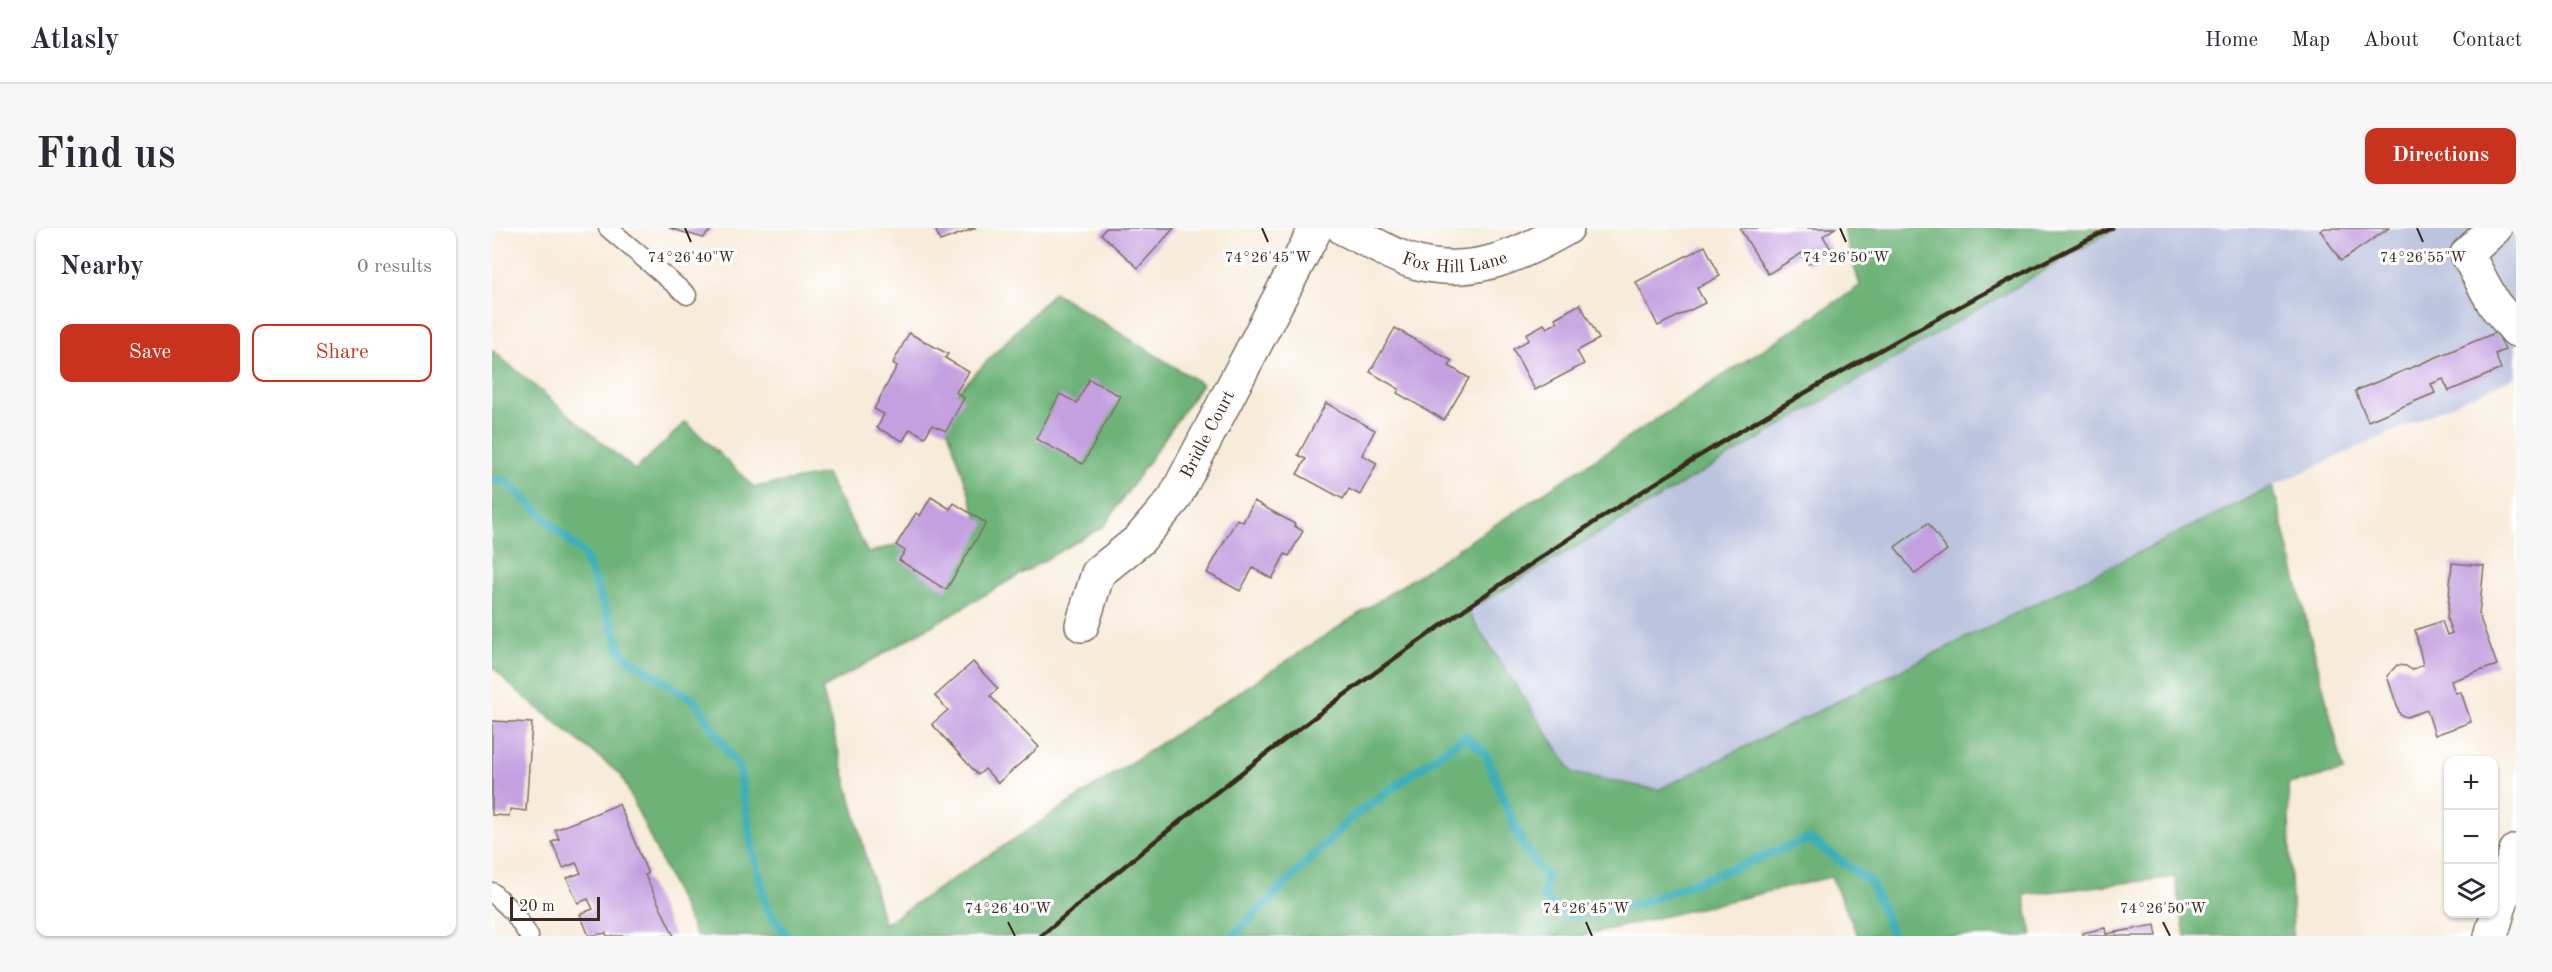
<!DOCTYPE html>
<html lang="en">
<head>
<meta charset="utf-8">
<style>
	body { margin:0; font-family:"Old Standard TT",serif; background:#f7f7f7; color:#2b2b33 }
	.controls { position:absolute; right:18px; bottom:18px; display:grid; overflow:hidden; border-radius:12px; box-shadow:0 2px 4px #0004 }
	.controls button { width:54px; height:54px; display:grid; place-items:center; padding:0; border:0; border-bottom:2px solid #e1e1e2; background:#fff; color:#2b2b33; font:30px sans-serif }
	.scale { position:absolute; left:18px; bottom:15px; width:90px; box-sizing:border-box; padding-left:6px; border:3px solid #3b2a1e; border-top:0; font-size:16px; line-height:21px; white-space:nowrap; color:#3b2a1e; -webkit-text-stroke:4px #fff; paint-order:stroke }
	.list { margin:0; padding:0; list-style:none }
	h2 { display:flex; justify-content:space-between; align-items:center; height:78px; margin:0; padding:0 24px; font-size:26px }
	h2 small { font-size:20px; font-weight:400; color:#7c7c81 }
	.actions { display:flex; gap:12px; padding:18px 24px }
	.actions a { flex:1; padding:14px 0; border:2px solid #c8321e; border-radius:12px; text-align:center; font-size:21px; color:#c8321e }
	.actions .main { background:#c8321e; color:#fff }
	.icon { flex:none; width:33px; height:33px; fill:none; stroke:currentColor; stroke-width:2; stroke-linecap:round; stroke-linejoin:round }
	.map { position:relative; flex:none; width:2024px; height:708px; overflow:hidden; border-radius:12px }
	header { display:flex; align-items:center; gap:36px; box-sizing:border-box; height:84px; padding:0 30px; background:#fff; border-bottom:2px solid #e1e1e2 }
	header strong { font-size:28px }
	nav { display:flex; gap:33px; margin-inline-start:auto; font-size:21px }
	.intro { display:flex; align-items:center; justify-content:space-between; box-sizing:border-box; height:144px; padding:0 36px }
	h1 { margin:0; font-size:42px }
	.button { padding:15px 27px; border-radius:12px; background:#c8321e; color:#fff; font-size:21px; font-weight:700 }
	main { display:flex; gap:36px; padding:0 36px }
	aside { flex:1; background:#fff; border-radius:12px; box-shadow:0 2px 4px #0004 }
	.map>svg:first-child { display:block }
	.industrial { fill:#bbc3de }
	.forest { fill:#6db378; stroke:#546e4b; stroke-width:1.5 }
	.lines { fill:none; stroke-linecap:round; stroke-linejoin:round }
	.stream { stroke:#3eafb7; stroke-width:9 }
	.building { fill:#c4a0e0 }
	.lane-casing { stroke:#7d6e5f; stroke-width:21 }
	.street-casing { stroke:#7d6e5f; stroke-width:36 }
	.lane { stroke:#fff; stroke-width:18 }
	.street { stroke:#fff; stroke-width:33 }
	.rail { stroke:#3b2a1e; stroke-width:4.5 }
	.ticks { fill:none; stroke:#3b2a1e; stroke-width:2 }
	.labels { text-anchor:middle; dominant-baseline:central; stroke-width:6; stroke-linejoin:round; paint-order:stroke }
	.street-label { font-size:18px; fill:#3b2a1e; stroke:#fff }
	.ticks-label { font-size:15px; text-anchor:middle; fill:#3b2a1e; stroke:#fff; stroke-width:6; stroke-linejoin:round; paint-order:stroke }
</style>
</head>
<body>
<header>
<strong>Atlasly</strong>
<nav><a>Home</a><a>Map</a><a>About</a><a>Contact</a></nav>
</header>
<div class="intro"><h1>Find us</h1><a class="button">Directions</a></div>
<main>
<aside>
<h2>Nearby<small>0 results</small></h2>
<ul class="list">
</ul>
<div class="actions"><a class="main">Save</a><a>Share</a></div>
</aside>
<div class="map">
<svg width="2024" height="708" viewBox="0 0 2024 708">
	<rect width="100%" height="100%" fill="#fff"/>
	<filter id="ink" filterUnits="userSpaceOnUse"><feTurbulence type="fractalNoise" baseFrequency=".0167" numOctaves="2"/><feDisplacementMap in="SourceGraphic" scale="12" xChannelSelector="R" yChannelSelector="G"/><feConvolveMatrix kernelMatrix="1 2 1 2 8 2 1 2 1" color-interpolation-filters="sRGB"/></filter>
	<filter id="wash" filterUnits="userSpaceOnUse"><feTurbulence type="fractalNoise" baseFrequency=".008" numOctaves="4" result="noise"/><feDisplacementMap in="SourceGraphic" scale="24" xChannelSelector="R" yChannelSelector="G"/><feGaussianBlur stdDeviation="1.35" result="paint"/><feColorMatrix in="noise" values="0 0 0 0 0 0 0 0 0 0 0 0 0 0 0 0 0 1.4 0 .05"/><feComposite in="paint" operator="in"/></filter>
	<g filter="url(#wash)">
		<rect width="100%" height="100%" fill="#f7ebd9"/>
		<path class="industrial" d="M1624,0H2024V148L1781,258L1166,562L1081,545L975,383Z"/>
		<path class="forest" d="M1351,0H1624L975,383L1081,545L1166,562L1781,258L1852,543L1796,556L1801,708H1693L1683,649L1532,667L1540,708H1366L1339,649L1089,708H204L129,547L19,458L0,438V122L143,242L194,194L262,259L334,246L376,325L486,292L449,181L562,64L710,156L612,298L330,461L392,696L1368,58Z"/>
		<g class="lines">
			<g class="stream">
				<path d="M0,252L14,253L92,327L131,427L204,474L247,541L261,624L275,680L295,708"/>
				<path d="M741,708L863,587L973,508L993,525L1029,614L1055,651L1051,670L1076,688L1146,676L1317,611L1379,654L1401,708"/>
			</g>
		</g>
		<g id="blocks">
			<g class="building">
				<path d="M177,0H221L211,10Z"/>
				<path d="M443,0H484L448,13Z"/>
				<path d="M614,0H682L646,40L609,6Z"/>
				<path d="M1250,0H1343L1331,8L1339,21L1316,36L1310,25L1276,46L1248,1Z"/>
				<path d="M1832,0H1897L1849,33L1828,2Z"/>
				<path d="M1213,18L1228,48L1205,60L1213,75L1166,98L1144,54Z"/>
				<path d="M1088,76L1107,111L1085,123L1092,136L1043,162L1021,121L1037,112L1034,106L1052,96L1055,100L1066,94L1063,90Z"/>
				<path d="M903,100L960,133L957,138L977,150L952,192L905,165L907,161L878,144Z"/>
				<path d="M2005,104L2013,122L2003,126L2009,141L1957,163L1951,151L1939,156L1943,165L1876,193L1863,163Z"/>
				<path d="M417,105L456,126L453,130L477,144L464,164L472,170L454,203L440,197L433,209L418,201L411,213L385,200L392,186L382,181L405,138L401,135Z"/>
				<path d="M597,151L628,168L591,236L544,211L568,166L585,175Z"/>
				<path d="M834,175L883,202L870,227L885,235L868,267L857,261L851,271L805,246L814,231L806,227Z"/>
				<path d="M439,269L458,281L462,275L494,295L454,362L407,332L413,323L404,317L424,285L428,288Z"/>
				<path d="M762,273L803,296L802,298L811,303L797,328L793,326L780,351L761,340L748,363L715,345L745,291L751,294Z"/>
				<path d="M1436,295L1455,322L1423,346L1403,319Z"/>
				<path d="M1960,335L1992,338L1987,387L2005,437L1959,453L1963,465L1969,464L1979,494L1943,507L1935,482L1915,489L1908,487L1895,448L1905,437L1914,438L1920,442L1931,437L1923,402L1950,393L1955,407L1960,405L1955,391Z"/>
				<path d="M481,434L506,461L498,468L547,519L506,555L493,541L486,547L440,496L456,482L443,468Z"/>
				<path d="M0,493L40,495L34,583L18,581L17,588L0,587Z"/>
				<path d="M127,576L156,646L153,647L182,708H115L114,705L97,708L88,686L101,681L96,671L86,675L75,650L89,645L84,635L71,640L60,614L67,611L63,602Z"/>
				<path d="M1663,697L1665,708H1591V705L1613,700L1614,706Z"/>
			</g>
		</g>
	</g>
	<g filter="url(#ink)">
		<use href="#blocks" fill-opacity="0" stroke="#7d6e5f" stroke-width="1.5"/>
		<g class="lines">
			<g class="lane-casing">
				<g id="lane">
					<path d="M116,0L195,67"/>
					<path d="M0,664L22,685L37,708"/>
				</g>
			</g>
			<g class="street-casing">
				<g id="street">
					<path id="s1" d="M851,0C874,11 901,29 926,35C981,49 1028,27 1075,0"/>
					<path d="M2003,0L1975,26L2002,76L2024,102"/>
					<path id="s2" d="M590,397L606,345L647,312L682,271L824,0"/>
					<path d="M1999,708L2024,623"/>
				</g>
			</g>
			<use href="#lane" class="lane"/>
			<use href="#street" class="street"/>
			<path class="rail" d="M549,708C876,428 1235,190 1620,0"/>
		</g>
	</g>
	<path class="ticks" d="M193,0L199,14M770,0L776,14M1348,0L1354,14M1925,0L1931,14M516,694L523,708M1094,694L1100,708M1671,694L1678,708"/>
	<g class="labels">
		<g class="street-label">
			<text stroke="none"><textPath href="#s1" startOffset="120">Fox Hill Lane</textPath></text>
			<text stroke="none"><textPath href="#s2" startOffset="234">Bridle Court</textPath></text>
		</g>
	</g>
	<g class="ticks-label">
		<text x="199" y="34">74°26'40"W</text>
		<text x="776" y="34">74°26'45"W</text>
		<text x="1354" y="34">74°26'50"W</text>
		<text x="1931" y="34">74°26'55"W</text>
		<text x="516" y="685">74°26'40"W</text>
		<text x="1094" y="685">74°26'45"W</text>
		<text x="1671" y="685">74°26'50"W</text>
	</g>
</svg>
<div class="controls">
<button>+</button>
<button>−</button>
<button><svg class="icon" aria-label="layers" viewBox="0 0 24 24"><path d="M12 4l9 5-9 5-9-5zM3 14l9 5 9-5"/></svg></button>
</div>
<div class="scale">20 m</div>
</div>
</main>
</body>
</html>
